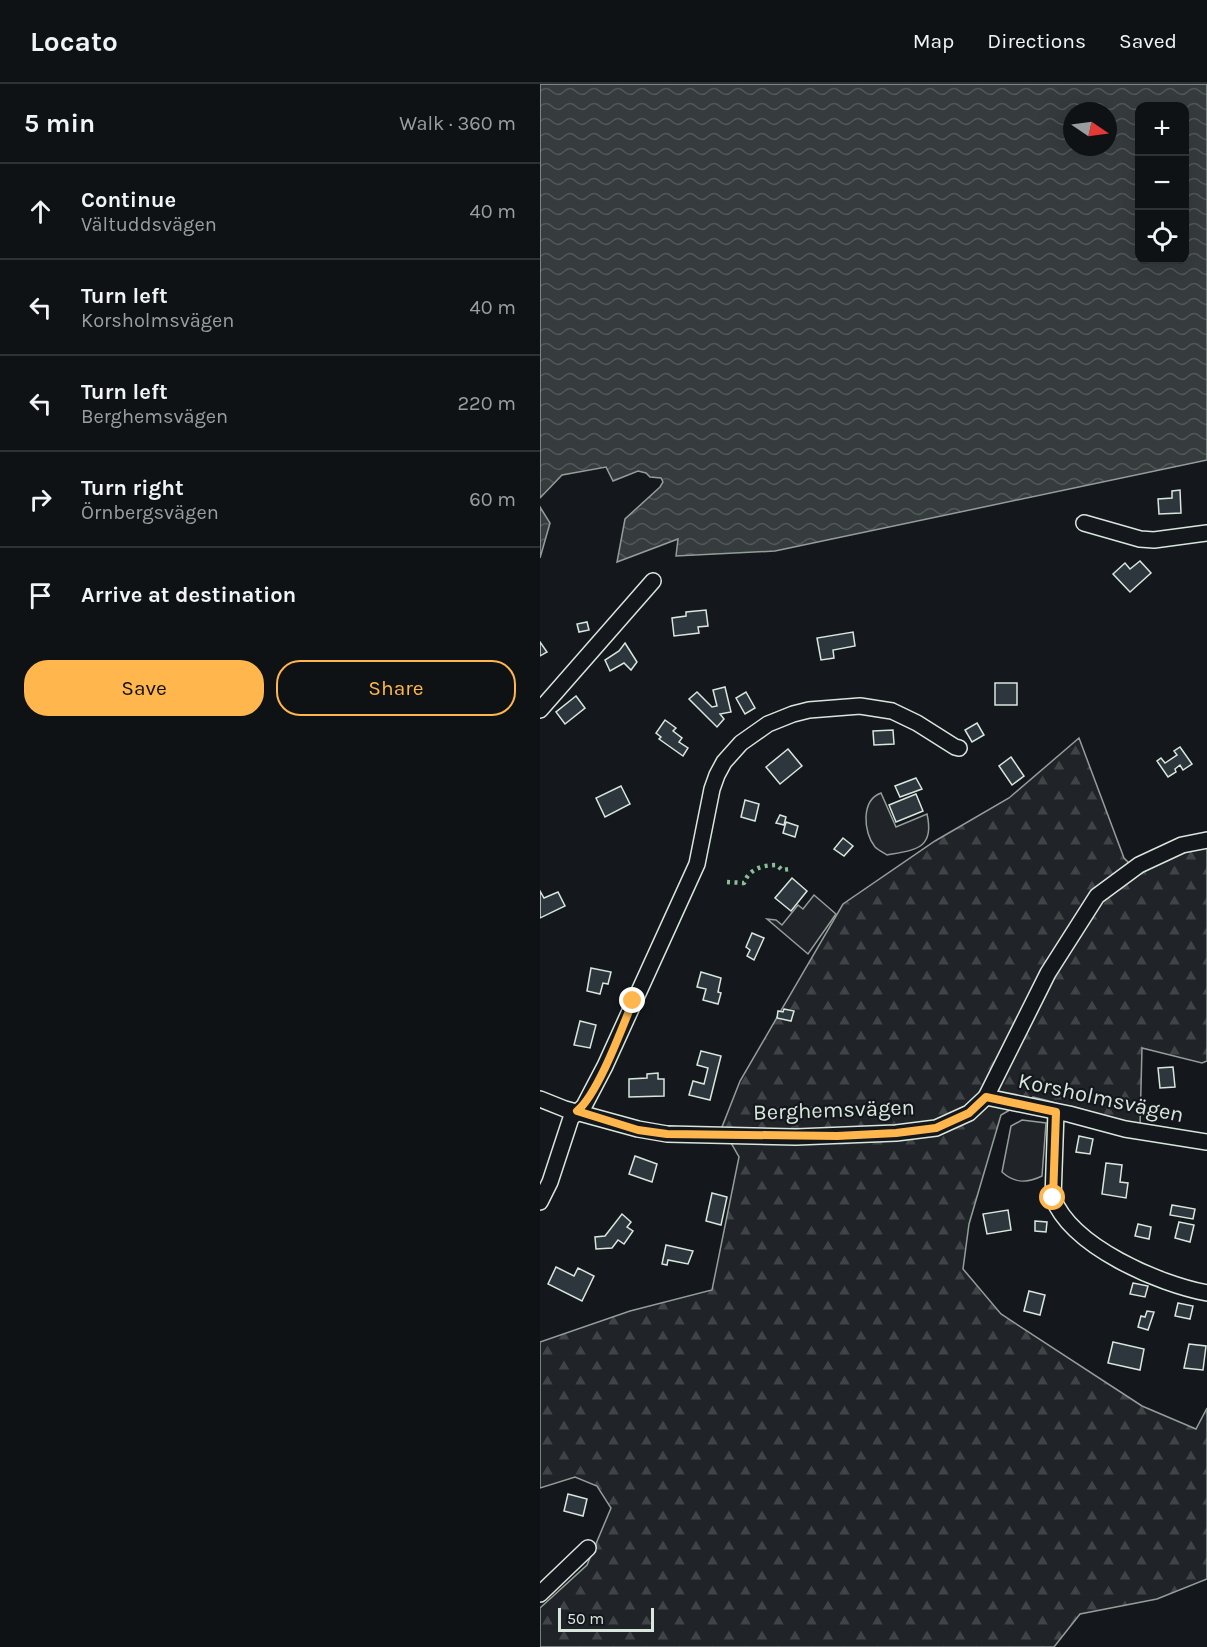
<!DOCTYPE html>
<html lang="en">
<head>
<meta charset="utf-8">
<style>
	body { margin:0; font-family:Karla,sans-serif; background:#1d2022; color:#f1f3f6 }
	.controls { position:absolute; right:18px; top:18px; display:grid; overflow:hidden; border-radius:12px; box-shadow:0 6px 24px #0002 }
	.controls button { width:54px; height:54px; display:grid; place-items:center; padding:0; border:0; border-bottom:2px solid #2f3234; background:#0f1215; color:#f1f3f6; font:30px sans-serif }
	.compass { position:absolute; left:523px; top:18px; width:54px; height:54px; border-radius:50%; background:#0f1215; box-shadow:0 6px 24px #0002; rotate:103deg }
	.scale { position:absolute; left:18px; bottom:15px; width:96px; box-sizing:border-box; padding-left:6px; border:3px solid #d8e6dc; border-top:0; font-size:16px; line-height:21px; white-space:nowrap; color:#d8e6dc; -webkit-text-stroke:4px #14181c; paint-order:stroke }
	.stop { position:absolute; width:18px; height:18px; margin:-14px; border:4px solid #ffb74d; border-radius:50%; background:#fff }
	.stop.end { background:#ffb74d; border-color:#fff; box-shadow:0 2px 6px #0008 }
	.list { margin:0; padding:0; list-style:none }
	h2 { display:flex; justify-content:space-between; align-items:center; height:78px; margin:0; padding:0 24px; font-size:26px }
	h2 small { font-size:20px; font-weight:400; color:#9b9ea0 }
	.list li { display:grid; grid-template-columns:39px 1fr auto; gap:18px; align-items:center; box-sizing:border-box; height:96px; padding:0 24px; border-top:2px solid #2f3234 }
	.list b { display:block; font-size:22px; white-space:nowrap }
	.list p { margin:0; font-size:20px; white-space:nowrap; color:#9b9ea0 }
	.list em { font-size:20px; font-style:normal; color:#9b9ea0 }
	.actions { display:flex; gap:12px; padding:18px 24px }
	.actions a { flex:1; padding:14px 0; border:2px solid #ffb74d; border-radius:24px; text-align:center; font-size:21px; color:#ffb74d }
	.actions .main { background:#ffb74d; color:#111 }
	.icon { flex:none; width:33px; height:33px; fill:none; stroke:currentColor; stroke-width:2; stroke-linecap:round; stroke-linejoin:round }
	.map { position:relative; flex:none; width:667px; height:1563px; overflow:hidden }
	header { display:flex; align-items:center; gap:36px; box-sizing:border-box; height:84px; padding:0 30px; background:#0f1215; border-bottom:2px solid #2f3234 }
	header strong { font-size:28px }
	nav { display:flex; gap:33px; margin-inline-start:auto; font-size:21px }
	main { display:flex }
	aside { flex:1; background:#0f1215 }
	.map>svg:first-child { display:block }
	.green { fill:#202428; stroke:#939e99; stroke-width:1.5 }
	.forest { fill:url(#forest-firs); stroke:#939e99; stroke-width:1.5 }
	.water { fill:url(#water-waves); stroke:#939e99; stroke-width:1.5; fill-rule:evenodd }
	.building { fill:#2c363c; stroke:#d8e6dc; stroke-width:1.5 }
	.lines { fill:none; stroke-linecap:round; stroke-linejoin:round }
	.minor-casing { stroke:#d8e6dc; stroke-width:18 }
	.minor { stroke:#14181c; stroke-width:15 }
	.hedge { stroke:#8ac095; stroke-width:4.5; stroke-dasharray:3 4.5; stroke-linecap:butt }
	.route { stroke:#ffb74d; stroke-width:8 }
	.labels { text-anchor:middle; dominant-baseline:central; stroke-width:4.5; stroke-linejoin:round; paint-order:stroke }
	.street-label { font-size:22px; fill:#d8e6dc; stroke:#14181c }
</style>
</head>
<body>
<header>
<strong>Locato</strong>
<nav><a>Map</a><a>Directions</a><a>Saved</a></nav>
</header>
<main>
<aside>
<h2>5 min<small>Walk · 360 m</small></h2>
<ul class="list">
<li><svg class="icon" aria-label="ahead" viewBox="0 0 24 24"><path d="M12 20V5M6 11l6-6 6 6"/></svg><div><b>Continue</b><p>Vältuddsvägen</p></div><em>40 m</em></li>
<li><svg class="icon" aria-label="left" viewBox="0 0 24 24"><path d="M17 20v-9H6M10 6l-5 5 5 5"/></svg><div><b>Turn left</b><p>Korsholmsvägen</p></div><em>40 m</em></li>
<li><svg class="icon" aria-label="left" viewBox="0 0 24 24"><path d="M17 20v-9H6M10 6l-5 5 5 5"/></svg><div><b>Turn left</b><p>Berghemsvägen</p></div><em>220 m</em></li>
<li><svg class="icon" aria-label="right" viewBox="0 0 24 24"><path d="M7 20v-9h11M14 6l5 5-5 5"/></svg><div><b>Turn right</b><p>Örnbergsvägen</p></div><em>60 m</em></li>
<li><svg class="icon" aria-label="arrive" viewBox="0 0 24 24"><path d="M6 21V4h12l-3 4 3 4H6"/></svg><div><b>Arrive at destination</b></div></li>
</ul>
<div class="actions"><a class="main">Save</a><a>Share</a></div>
</aside>
<div class="map">
<svg width="667" height="1563" viewBox="0 0 667 1563">
	<defs>
		<pattern id="forest-firs" width="22" height="20" patternUnits="userSpaceOnUse" patternTransform="scale(1.5)"><rect width="22" height="20" fill="#202428"/><path d="M5 1l3.5 6h-7zM16 11l3.5 6h-7z" fill="#404447"/></pattern>
		<pattern id="water-waves" width="16" height="10" patternUnits="userSpaceOnUse" patternTransform="scale(1.5)"><rect width="16" height="10" fill="#363b3e"/><path d="M0 5q4-4 8 0t8 0" fill="none" stroke="#525759"/></pattern>
	</defs>
	<rect width="100%" height="100%" fill="#14181c"/>
	<g class="green">
		<path d="M341,709L356,743L387,730C395,765 375,766 347,771C344,769 338,766 335,763C323,748 321,716 341,709Z"/>
		<path d="M274,811L296,830L268,870L227,835L236,836L242,841L258,821L263,825Z"/>
		<path d="M482,1036L506,1039L502,1092C488,1099 475,1100 462,1088L471,1042Z"/>
	</g>
	<path class="forest" d="M539,654L584,774L600,790L640,768L667,764V977L662,979L602,964L600,1042C563,1038 529,1021 493,1013L461,1031L429,1140L423,1185L461,1230L602,1322L656,1345L667,1324V1495L617,1515L540,1530L514,1563H0V1524L47,1481L71,1424L57,1402L35,1393L0,1404V1258L90,1227L172,1206L199,1073L182,1043L200,997L303,820L395,757L469,714Z"/>
	<g class="water">
		<path d="M0,0H667V376L235,467L136,472L138,455L77,478L85,435L120,403L123,398L121,394L110,393L106,389L98,387L73,397L66,383L22,391L0,414ZM600,22H644V176H600ZM532,27H568V63H532Z"/>
		<path d="M0,423L10,439L0,474Z"/>
	</g>
	<g class="building">
		<path d="M640,406L641,429L619,430L618,415L632,414V407Z"/>
		<path d="M600,477L611,489L590,508L573,490L585,479L590,485Z"/>
		<path d="M166,526L168,542L158,543L159,549L134,552L132,534L146,532V528Z"/>
		<path d="M47,538L49,546L39,548L37,540Z"/>
		<path d="M313,548L315,562L293,566L294,574L281,576L277,554Z"/>
		<path d="M0,558L7,568L0,572Z"/>
		<path d="M85,559L97,578L91,586L84,579L70,587L65,576L79,567Z"/>
		<rect x="455" y="599" width="22" height="22"/>
		<path d="M185,603L191,628L180,630L184,635L177,643L149,615L157,608L172,623L177,622L173,606Z"/>
		<path d="M206,608L215,624L205,630L196,614Z"/>
		<path d="M36,612L45,624L25,640L16,628Z"/>
		<path d="M125,636L136,644L133,647L142,654L139,658L148,664L143,672L119,655L121,653L116,649Z"/>
		<path d="M437,639L444,651L432,658L425,646Z"/>
		<path d="M353,646L354,660L334,661L333,647Z"/>
		<path d="M640,663L652,680L643,686L640,681L635,685L636,688L628,693L617,677L621,674L625,679L637,671L634,667Z"/>
		<path d="M248,665L262,682L240,700L226,683Z"/>
		<path d="M471,673L484,692L472,701L459,682Z"/>
		<path d="M376,694L382,705L360,713L355,702Z"/>
		<path d="M81,702L90,720L65,733L56,714Z"/>
		<path d="M376,710L383,727L356,738L349,721Z"/>
		<path d="M205,716L219,720L215,737L201,733Z"/>
		<path d="M240,731L246,733L244,741L236,739Z"/>
		<path d="M246,738L258,742L255,753L243,749Z"/>
		<path d="M303,754L313,762L304,772L294,765Z"/>
		<path d="M252,794L267,807L251,827L235,814Z"/>
		<path d="M0,807L4,814L18,808L25,822L0,834Z"/>
		<path d="M212,849L224,854L214,876L207,872L210,866L206,863Z"/>
		<path d="M51,884L71,888L68,900L63,899L60,910L47,907Z"/>
		<path d="M161,888L181,894L178,908L181,909L178,920L163,916L166,905L157,903Z"/>
		<path d="M244,925L254,927L251,937L237,934L238,927L243,928Z"/>
		<path d="M40,937L56,941L50,964L34,961Z"/>
		<path d="M161,967L181,972L170,1016L149,1011L153,997L164,1000L168,984L157,981Z"/>
		<path d="M633,983L635,1003L620,1004L618,984Z"/>
		<path d="M118,989V995H124V1012L89,1013V995L107,994V990Z"/>
		<path d="M539,1052L553,1055L550,1070L536,1068Z"/>
		<path d="M95,1072L117,1080L112,1098L89,1090Z"/>
		<path d="M566,1079L582,1081L580,1098L588,1099L586,1114L562,1110Z"/>
		<path d="M172,1109L187,1113L181,1141L166,1137Z"/>
		<path d="M632,1121L655,1125L653,1135L630,1131Z"/>
		<path d="M468,1126L471,1146L447,1150L443,1130Z"/>
		<path d="M82,1130L91,1138L87,1143L93,1147L84,1160L78,1156L72,1164L56,1165L55,1153L65,1152Z"/>
		<path d="M495,1137L507,1138L506,1148L495,1147Z"/>
		<path d="M639,1138L654,1141L650,1158L635,1154Z"/>
		<path d="M598,1140L611,1143L609,1155L595,1152Z"/>
		<path d="M126,1161L153,1167L148,1180L128,1176L127,1181L122,1180Z"/>
		<path d="M16,1183L34,1192L38,1184L54,1192L42,1217L8,1200Z"/>
		<path d="M593,1199L608,1202L605,1213L590,1210Z"/>
		<path d="M489,1207L505,1211L500,1231L484,1227Z"/>
		<path d="M638,1219L653,1222L650,1235L635,1232Z"/>
		<path d="M607,1227L614,1228L608,1246L598,1243L601,1232L605,1233Z"/>
		<path d="M573,1258L604,1265L600,1286L568,1279Z"/>
		<path d="M649,1260L666,1262L663,1286L644,1284Z"/>
		<path d="M28,1410L47,1415L43,1432L24,1427Z"/>
	</g>
	<g class="lines">
		<g class="minor-casing">
			<g id="minor">
				<path d="M544,439L600,455L614,456L667,449"/>
				<path d="M0,626L113,497"/>
				<path d="M446,1013L529,1030L585,1045L667,1058"/>
				<path d="M0,1015L25,1025L98,1045L127,1050L256,1053L356,1049L396,1044L429,1029L446,1013L508,889L557,812L599,781L642,761L667,756"/>
				<path d="M516,1028L513,1114C532,1163 619,1200 667,1209"/>
				<path d="M0,1118L10,1098L31,1034L44,1022L65,982L157,780L172,705L177,691L184,678L201,659L228,640L253,630L269,626L320,622L352,627L377,639L415,663L419,664"/>
				<path d="M0,1510L48,1464"/>
			</g>
		</g>
		<use href="#minor" class="minor"/>
		<path class="hedge" d="M187,798L204,799C209,785 222,781 237,781L242,786L250,785"/>
	</g>
	<g class="lines">
		<path class="route" d="M93,917C82,944 58,1010 37,1027L98,1046L127,1050L297,1052L356,1049L396,1044L429,1029L446,1013L516,1028L513,1114"/>
	</g>
	<g class="labels">
		<g class="street-label">
			<text transform="translate(561 1014) rotate(12)">Korsholmsvägen</text>
			<text transform="translate(294 1026) rotate(-2)">Berghemsvägen</text>
		</g>
	</g>
</svg>
<div class="controls">
<button>+</button>
<button>−</button>
<button><svg class="icon" aria-label="locate" viewBox="0 0 24 24"><circle cx="12" cy="12" r="6"/><path d="M12 2v4M12 18v4M2 12h4M18 12h4"/></svg></button>
</div>
<svg class="compass" viewBox="-18 -18 36 36"><path d="M0-13l5 13h-10z" fill="#e53935"/><path d="M0 13l5-13h-10z" fill="#9b9ea0"/></svg>
<div class="scale">50 m</div>
<div class="stop" style="left:513px;top:1114px"></div>
<div class="stop end" style="left:93px;top:917px"></div>
</div>
</main>
</body>
</html>
